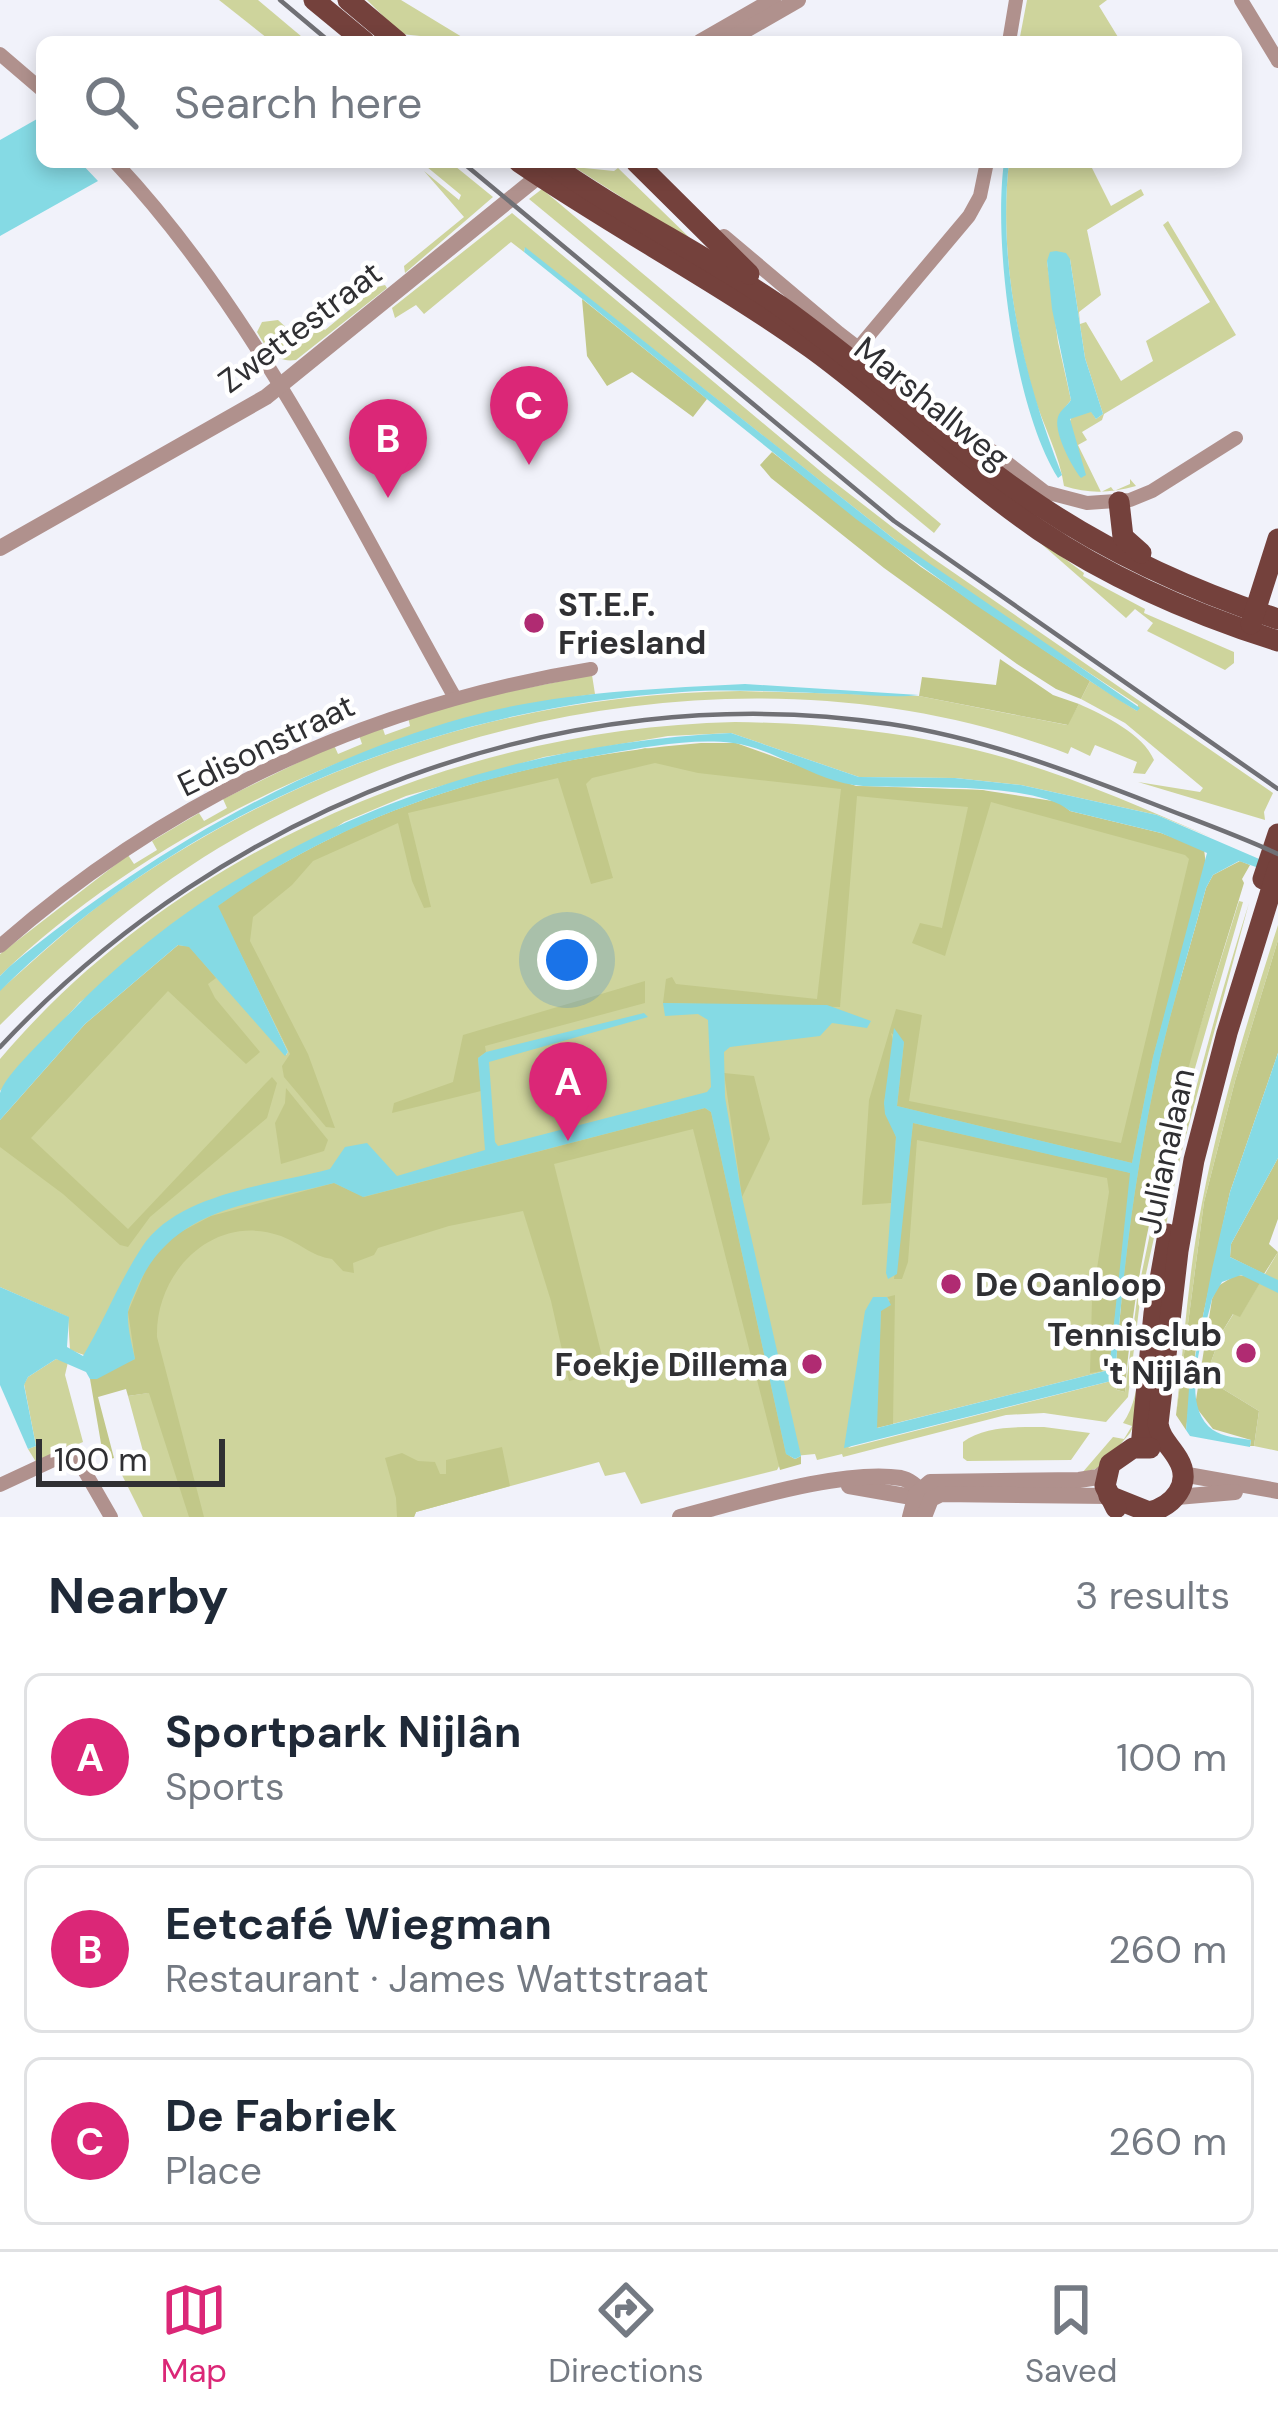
<!DOCTYPE html>
<html lang="en">
<head>
<meta charset="utf-8">
<style>
	body { margin:0; font-family:"DM Sans",sans-serif; background:#f6f6f7; color:#1f2937 }
	.scale { position:absolute; left:36px; bottom:30px; width:189px; box-sizing:border-box; padding-left:12px; border:6px solid #303033; border-top:0; font-size:33px; line-height:42px; white-space:nowrap; color:#303033; -webkit-text-stroke:9px #fff; paint-order:stroke }
	.you { position:absolute; left:567px; top:960px; width:42px; height:42px; margin:-30px; border:9px solid #fff; border-radius:50%; background:#1a73e8; box-shadow:0 0 0 18px #1a73e833 }
	.badge { display:grid; place-items:center; width:78px; height:78px; border-radius:50%; background:#db2777; color:#fff; font-size:39px; font-weight:700 }
	.pin { position:absolute; translate:-50% -99px; filter:drop-shadow(0 3px 6px #0008) }
	.pin::after { content:''; position:absolute; top:63px; width:42px; height:36px; background:inherit; clip-path:polygon(0 0,100% 0,50% 100%) }
	.list { margin:0; padding:0; list-style:none }
	h2 { display:flex; justify-content:space-between; align-items:center; height:156px; margin:0; padding:0 48px; font-size:51px }
	h2 small { font-size:39px; font-weight:400; color:#747a83 }
	.list li { display:grid; grid-template-columns:78px 1fr auto; gap:36px; align-items:center; box-sizing:border-box; height:168px; margin:0 24px 24px; padding:0 24px; border:3px solid #e0e1e3; border-radius:18px }
	.list b { display:block; font-size:45px; white-space:nowrap }
	.list p { margin:0; font-size:39px; white-space:nowrap; color:#747a83 }
	.list em { font-size:39px; font-style:normal; color:#747a83 }
	.icon { flex:none; width:66px; height:66px; fill:none; stroke:currentColor; stroke-width:2; stroke-linecap:round; stroke-linejoin:round }
	.map { position:relative; flex:none; width:1278px; height:1517px; overflow:hidden }
	.search { position:absolute; background:#fff; box-shadow:0 6px 18px #0003; left:36px; right:36px; top:36px; height:132px; display:flex; align-items:center; gap:30px; box-sizing:border-box; padding:0 42px; border-radius:18px; color:#747a83; font-size:45px }
	.sheet { height:732px; background:#fff }
	nav { display:flex; justify-content:space-around; align-items:center; box-sizing:border-box; height:168px; border-top:3px solid #e0e1e3; background:#fff; font-size:33px; color:#747a83 }
	nav a { display:grid; justify-items:center; gap:6px }
	nav .on { color:#db2777 }
	.map>svg:first-child { display:block }
	.green { fill:#ced49c; fill-rule:evenodd }
	.forest { fill:#c2c889 }
	.water { fill:#85dae4 }
	.lines { fill:none; stroke-linecap:round; stroke-linejoin:round }
	.minor { stroke:#b0918d; stroke-width:14 }
	.tertiary { stroke:#b0918d; stroke-width:16 }
	.primary { stroke:#74413c; stroke-width:21 }
	.rail { stroke:#707075; stroke-width:4.5 }
	.poi-dot { fill:#b02b72; stroke:#fff; stroke-width:4.5 }
	.labels { text-anchor:middle; dominant-baseline:central; stroke-width:9; stroke-linejoin:round; paint-order:stroke }
	.street-label { font-size:33px; fill:#303033; stroke:#fff }
	.poi-label { font-size:33px; font-weight:bold; fill:#303033; stroke:#fff; text-anchor:start }
</style>
</head>
<body>
<div class="map">
<svg width="1278" height="1517" viewBox="0 0 1278 1517">
	<rect width="100%" height="100%" fill="#f1f2fa"/>
	<g class="green">
		<path d="M219,0H258L308,42H272Z"/>
		<path d="M367,0H401L462,37L478,42L401,34Z"/>
		<path d="M1027,0H1107L1099,6L1121,42H1019Z"/>
		<path d="M421,162H450L493,197L405,273L404,266L464,217L424,171L459,200L461,195Z"/>
		<path d="M1009,162H1089L1111,206L1141,189L1144,195L1087,230L1101,295L1079,312L1080,324L1086,322L1121,381L1153,361L1146,341L1210,302L1163,225L1168,221L1236,335L1104,414L1102,420L1082,432L1087,440L1078,445L1101,492L1111,487L1114,491L1130,484V479L1136,486C1110,493 1089,494 1064,486C1060,456 1043,425 1034,396C1013,322 1000,239 1009,162ZM1070,259L1085,358L1103,414L1096,419L1091,411L1072,416L1069,424L1063,410L1071,400L1058,342L1047,261Z"/>
		<path d="M574,167L614,171L618,168L697,245Z"/>
		<path d="M542,189L941,524L934,533L529,199Z"/>
		<path d="M512,213L825,475L931,557L1273,793L1264,812L1265,820L1138,782L1200,792L1203,788L1125,723L1081,699L1090,681L1137,711L1138,705L951,582L894,539L525,248L524,252L511,242L424,314L416,305L395,318L392,308Z"/>
		<path d="M385,285L387,288L296,360C275,363 267,349 257,332L262,322L278,320L301,341L320,326L325,330L377,287Z"/>
		<path d="M1022,527L1084,573L1083,576L1145,609L1144,613L1234,652V663L1225,670L1147,631L1153,623L1135,609L1126,618Z"/>
		<path d="M592,675L595,694C388,720 150,830 0,976V954L128,855L134,864L157,850L152,841L199,813L204,821L227,808L223,799L334,745L338,754L362,744L359,735L382,726L385,735L410,726L408,717L457,702Z"/>
		<path d="M740,691L919,696L1067,725L1079,704C1104,715 1143,734 1154,760L1145,774L1133,773L1137,762L1095,745L1090,756L1071,747L1068,754C800,651 480,698 234,839C148,888 70,956 0,1025V990C39,956 77,920 120,890C306,761 514,694 740,691Z"/>
		<path d="M735,722C811,723 888,730 963,747C1049,766 1131,803 1213,838L1157,815L1021,785L955,778L859,777L731,733L668,736L544,757L406,796L344,822L80,1002L0,1091V1059C178,849 463,728 735,722Z"/>
		<path d="M645,748L856,786L982,790L1204,849L1109,1370L876,1428L848,1448L1115,1380L1117,1390L1125,1392L1138,1291L1179,1094L1239,901L1243,902L1180,1120L1140,1301L1128,1397L1106,1422L1044,1413L1006,1415L843,1457L842,1454L817,1460L815,1454L784,1457L777,1470L641,1504L625,1472L605,1476L599,1462L416,1512L414,1517H143L121,1473L147,1466L128,1396L148,1393L84,1355L70,1350L68,1317L0,1287V1120L189,946L286,1055L288,1052L217,906L357,824Z"/>
		<path d="M1249,903L1181,1154L1148,1310L1133,1427L1130,1433L1101,1467L1082,1473L1113,1437L1124,1439L1132,1426L1123,1423C1145,1393 1141,1326 1149,1288C1177,1157 1209,1030 1249,903Z"/>
		<path d="M1278,925V940L1235,1081L1204,1202L1176,1415C1184,1345 1188,1273 1202,1203C1220,1108 1249,1016 1278,925Z"/>
		<path d="M1278,1252V1451L1254,1446L1259,1411L1205,1378L1222,1332L1234,1313L1240,1316Z"/>
		<path d="M56,1359L68,1362L65,1375L83,1442L36,1462L28,1449L36,1446L24,1384L28,1377Z"/>
		<path d="M1044,1427L1090,1433L1071,1460L967,1461L963,1458V1442C984,1426 1018,1427 1044,1427Z"/>
	</g>
	<g class="forest">
		<path d="M582,299L707,399L693,417L632,372L607,386L587,356Z"/>
		<path d="M772,452L921,567L1090,681L1081,699L1056,689L1017,664L884,568L771,478L760,465Z"/>
		<path d="M1000,659L1053,695L1079,704L1068,725L919,696L922,677L996,685Z"/>
		<path d="M701,743H736L856,786L982,790L1059,802L1070,811L1161,833L1204,849L1206,865L1153,1057L1132,1163L897,1106L904,1042L891,1033L895,1047L884,1103L896,1137L891,1203L862,1205L869,1100L896,1009L922,1015L909,1101L1121,1143L1189,859L1185,855L991,802L945,956L912,943L920,923L942,928L968,807L857,796L840,1007L663,1003L666,979L672,977L676,984L817,999L841,789L698,773L655,763L592,778L586,784L613,878L591,884L558,778L408,813L431,907L424,908L412,881L398,823L313,861L292,885L253,917L250,941L308,1054L335,1128L326,1127L284,1077L282,1066L290,1054L217,906C359,804 528,757 701,743Z"/>
		<path d="M1240,861L1250,865L1242,879L1244,883C1194,1047 1137,1220 1125,1392L1117,1390L1115,1380C1122,1271 1136,1165 1160,1058C1173,1001 1191,945 1206,888L1213,875Z"/>
		<path d="M1278,940V1053L1230,1192L1196,1348L1186,1430L1176,1415L1204,1202L1235,1081Z"/>
		<path d="M178,945L189,946L216,978L208,984L215,998L260,1052L246,1064L168,991L31,1138L128,1229L266,1083L272,1077L277,1083L267,1118L150,1217L128,1247L120,1245L63,1194L0,1147V1120L85,1024Z"/>
		<path d="M645,981V1003L485,1046L486,1052L478,1058L481,1091L392,1113L394,1103L453,1082L463,1035Z"/>
		<path d="M724,1073L754,1076L770,1139L742,1197Z"/>
		<path d="M286,1088L328,1140L324,1151L281,1164L275,1123L285,1103Z"/>
		<path d="M705,1108L711,1112L786,1454L795,1459L801,1456V1464L780,1470L693,1129L554,1164L606,1372L569,1381L551,1301L523,1211L449,1226L378,1248L374,1255L353,1263L354,1273L343,1271L332,1259C311,1256 300,1243 281,1236C214,1212 155,1272 157,1337L204,1517H189L149,1393L128,1396L126,1389L98,1397L114,1458L104,1461L90,1379L135,1359L128,1312L149,1262L169,1238L211,1216L334,1183L364,1197Z"/>
		<path d="M913,1123L1131,1173L1109,1370L1090,1373L1092,1300L1109,1192L1107,1178L917,1140L908,1262L902,1279H894Z"/>
		<path d="M1278,1158V1219L1269,1244L1278,1252L1264,1274L1230,1257L1231,1244Z"/>
		<path d="M1236,1275L1248,1276L1260,1283L1240,1317L1233,1314L1222,1332L1205,1378L1259,1411L1254,1446H1250L1251,1440L1213,1429L1195,1406L1212,1299L1218,1286Z"/>
		<path d="M895,1295L893,1424L876,1428L881,1311L890,1300L887,1297Z"/>
		<path d="M502,1447L510,1486L416,1512L414,1517H397L396,1498L385,1458L402,1453L418,1461L435,1462L440,1474H446V1460Z"/>
	</g>
	<g class="water">
		<path d="M37,119L42,124V162H80L98,181L0,236V140Z"/>
		<path d="M1004,162H1009C997,267 1024,378 1062,475L1058,478C1014,408 993,244 1004,162Z"/>
		<path d="M525,247L894,539L1140,708L1137,711L1117,699L974,604L856,519L524,252Z"/>
		<path d="M1056,251L1066,253L1070,259L1085,358L1103,414L1096,419L1091,412L1070,419L1086,475L1081,478C1072,467 1053,432 1058,417C1060,410 1067,406 1071,400L1052,309L1047,261L1050,252Z"/>
		<path d="M745,684L919,695C898,698 870,695 847,694C792,693 737,688 682,692C430,709 182,812 0,991V976L9,967C144,856 295,766 463,718C555,692 651,689 745,684Z"/>
		<path d="M731,733L859,777L955,778L1021,785L1157,815L1278,867V875L1239,861L1213,875L1206,888C1191,945 1173,1001 1160,1058C1136,1165 1122,1271 1115,1380L844,1448L865,1311L873,1297H887L891,1305L881,1311L877,1428L1109,1370L1130,1173L913,1123L897,1274L888,1279L886,1273L896,1137L885,1114L884,1103L894,1028L904,1042L897,1106L1132,1163L1153,1057L1207,853L1161,833L1070,811C1034,781 912,789 863,786C819,784 778,749 733,743C692,738 646,747 606,754C465,778 334,822 218,906L288,1052L285,1056L189,947L178,945L85,1024L0,1120C0,1112 0,1100 0,1093C5,1074 56,1027 72,1011C243,835 489,744 731,733Z"/>
		<path d="M663,1003L827,1005L871,1021L867,1028L832,1023L820,1036L730,1047L724,1052L725,1097L742,1197L801,1456L795,1459L786,1454L711,1112L705,1108L363,1197L334,1183C256,1204 174,1205 138,1286C135,1294 129,1304 128,1312C127,1327 132,1345 135,1359L97,1379H90L86,1372L56,1359L28,1377L24,1385L36,1446L28,1449L0,1385V1287L69,1317L67,1347L83,1356C104,1321 119,1282 142,1247C177,1193 271,1185 330,1169L345,1147L367,1143L397,1176L485,1150L478,1058L486,1052L644,1013L648,1017L489,1062L495,1142L498,1146L707,1092L711,1087L708,1020L698,1014L665,1016Z"/>
		<path d="M1278,1053V1158L1231,1244L1230,1257L1278,1280V1293L1241,1275L1222,1282L1212,1299C1204,1335 1178,1405 1213,1430C1223,1437 1239,1438 1251,1440L1250,1447L1190,1436L1186,1430L1189,1389L1212,1269L1230,1192Z"/>
	</g>
	<g class="lines">
		<g class="minor">
			<path d="M1241,0L1278,61"/>
			<path d="M1009,42L1016,0"/>
			<path d="M0,54L42,90"/>
			<path d="M115,162C257,313 353,517 454,696"/>
			<path d="M724,236L839,333L1045,492L1087,503L1130,500L1152,491L1236,438"/>
			<path d="M859,347L969,216L980,196L987,162"/>
			<path d="M0,946C169,797 370,705 591,669"/>
			<path d="M0,1485L73,1451L111,1517"/>
		</g>
		<g class="tertiary">
			<path d="M700,42L773,0"/>
			<path d="M725,42L798,0"/>
			<path d="M0,548L266,397L545,171"/>
			<path d="M1182,1474L1278,1491"/>
			<path d="M849,1486L923,1499"/>
			<path d="M1177,1497L1235,1492"/>
			<path d="M680,1517C739,1502 841,1469 901,1478C912,1480 922,1492 931,1499"/>
			<path d="M910,1517L916,1494L930,1482L1079,1480L1098,1477L1107,1470"/>
			<path d="M924,1517L931,1499L941,1494L1109,1496"/>
		</g>
		<g class="primary">
			<path d="M314,0L365,42"/>
			<path d="M348,0L398,42"/>
			<path d="M519,162C614,227 717,281 811,348C890,405 959,475 1039,530C1113,580 1193,614 1278,641"/>
			<path d="M548,162C622,215 705,254 780,306C869,370 949,445 1040,506C1112,554 1196,592 1278,619"/>
			<path d="M636,162L749,274"/>
			<path d="M1119,502L1123,537L1141,553"/>
			<path d="M1251,624L1278,539"/>
			<path d="M1263,879L1278,834"/>
			<path d="M1141,1447L1154,1313L1168,1234"/>
			<path d="M1109,1496L1149,1512C1173,1506 1193,1484 1178,1459C1170,1445 1161,1440 1158,1424L1178,1251L1194,1160L1227,1033L1278,868"/>
			<path d="M1116,1508L1105,1486L1110,1464L1133,1448H1150"/>
		</g>
		<g class="rail">
			<path d="M280,0L330,42"/>
			<path d="M462,162L894,521L1278,789"/>
			<path d="M0,1047C224,807 563,675 890,724C982,738 1066,770 1151,803C1194,820 1237,835 1278,854"/>
		</g>
	</g>
	<g class="poi-dot">
		<circle cx="534" cy="623" r="12"/>
		<circle cx="951" cy="1284" r="12"/>
		<circle cx="1246" cy="1353" r="12"/>
		<circle cx="812" cy="1364" r="12"/>
	</g>
	<g class="labels">
		<g class="street-label">
			<text transform="translate(300 327) rotate(-37)">Zwettestraat</text>
			<text transform="translate(932 403) rotate(39)">Marshallweg</text>
			<text transform="translate(266 745) rotate(-26)">Edisonstraat</text>
			<text transform="translate(1166 1151) rotate(-78)">Julianalaan</text>
		</g>
		<g class="poi-label">
			<text x="558" y="604">ST.E.F.<tspan x="558" dy="38">Friesland</tspan></text>
			<text x="975" y="1284">De Oanloop</text>
			<text x="1222" y="1334" text-anchor="end">Tennisclub<tspan x="1222" dy="38">'t Nijlân</tspan></text>
			<text x="788" y="1364" text-anchor="end">Foekje Dillema</text>
		</g>
	</g>
</svg>
<div class="scale">100 m</div>
<div class="you"></div>
<div class="pin badge" style="left:568px;top:1141px">A</div>
<div class="pin badge" style="left:388px;top:498px">B</div>
<div class="pin badge" style="left:529px;top:465px">C</div>
<div class="search"><svg class="icon" aria-label="search" viewBox="0 0 24 24"><circle cx="10" cy="10" r="6"/><path d="M15 15l6 6"/></svg>Search here</div>
</div>
<section class="sheet">
<h2>Nearby<small>3 results</small></h2>
<ul class="list">
<li><span class="badge">A</span><div><b>Sportpark Nijlân</b><p>Sports</p></div><em>100 m</em></li>
<li><span class="badge">B</span><div><b>Eetcafé Wiegman</b><p>Restaurant · James Wattstraat</p></div><em>260 m</em></li>
<li><span class="badge">C</span><div><b>De Fabriek</b><p>Place</p></div><em>260 m</em></li>
</ul>
</section>
<nav>
<a class="on"><svg class="icon" aria-label="map" viewBox="0 0 24 24"><path d="M3 6l6-2 6 2 6-2v14l-6 2-6-2-6 2zM9 4v14M15 6v14"/></svg>Map</a>
<a><svg class="icon" aria-label="directions" viewBox="0 0 24 24"><path d="M12 3l9 9-9 9-9-9zM9 14v-3h6M13 9l2 2-2 2"/></svg>Directions</a>
<a><svg class="icon" aria-label="saved" viewBox="0 0 24 24"><path d="M7 4h10v16l-5-4-5 4z"/></svg>Saved</a>
</nav>
</body>
</html>
